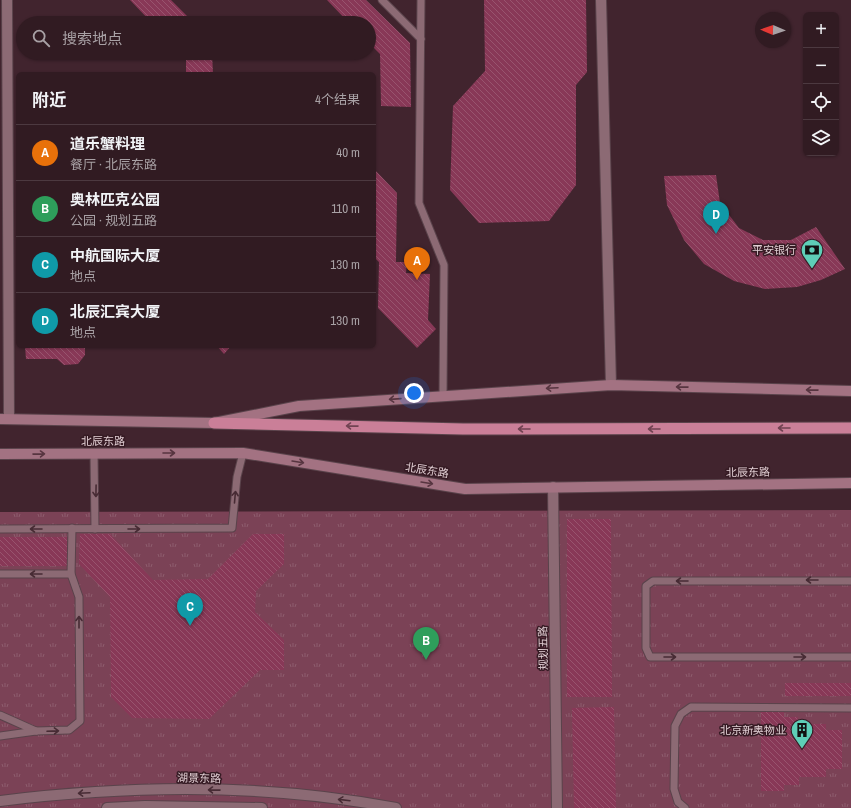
<!DOCTYPE html>
<html lang="zh">
<head>
<meta charset="utf-8">
<style>
	body { margin:0; font-family:"Archivo Narrow","Noto Sans SC",sans-serif; background:#3d282f; color:#f1f3f6 }
	.controls { position:absolute; right:12px; top:12px; display:grid; overflow:hidden; border-radius:6px; box-shadow:0 1px 3px #0004 }
	.controls button { width:36px; height:36px; display:grid; place-items:center; padding:0; border:0; border-bottom:1px solid #4c3940; background:#311b22; color:#f1f3f6; font:20px sans-serif }
	.compass { position:absolute; left:755px; top:12px; width:36px; height:36px; border-radius:50%; background:#311b22; box-shadow:0 1px 3px #0004; rotate:272deg }
	.you { position:absolute; left:414px; top:393px; width:14px; height:14px; margin:-10px; border:3px solid #fff; border-radius:50%; background:#1a73e8; box-shadow:0 0 0 6px #1a73e833 }
	.badge { display:grid; place-items:center; width:26px; height:26px; border-radius:50%; background:#5eceb7; color:#fff; font-size:13px; font-weight:700 }
	.pin { position:absolute; translate:-50% -33px; filter:drop-shadow(0 1px 2px #0008) }
	.pin::after { content:''; position:absolute; top:21px; width:14px; height:12px; background:inherit; clip-path:polygon(0 0,100% 0,50% 100%) }
	.list { margin:0; padding:0; list-style:none }
	h2 { display:flex; justify-content:space-between; align-items:center; height:52px; margin:0; padding:0 16px; font-size:17px }
	h2 small { font-size:13px; font-weight:400; color:#a8a1a5 }
	.list li { display:grid; grid-template-columns:26px 1fr auto; gap:12px; align-items:center; box-sizing:border-box; height:56px; padding:0 16px; border-top:1px solid #4c3940 }
	.list b { display:block; font-size:15px; white-space:nowrap }
	.list p { margin:0; font-size:13px; white-space:nowrap; color:#a8a1a5 }
	.list em { font-size:13px; font-style:normal; color:#a8a1a5 }
	.icon { flex:none; width:22px; height:22px; fill:none; stroke:currentColor; stroke-width:2; stroke-linecap:round; stroke-linejoin:round }
	.map { position:relative; flex:none; width:851px; height:808px; overflow:hidden }
	.search { position:absolute; background:#311b22; box-shadow:0 1px 3px #0004; left:16px; top:16px; width:360px; height:44px; display:flex; align-items:center; gap:10px; box-sizing:border-box; padding:0 14px; border-radius:22px; color:#a8a1a5; font-size:15px }
	.panel { position:absolute; background:#311b22; box-shadow:0 1px 3px #0004; left:16px; top:72px; width:360px; height:276px; border-radius:6px }
	.map>svg:first-child { display:block }
	.grass { fill:url(#grass-tufts) }
	.building { fill:url(#building-back-hatch) }
	.lines { fill:none; stroke-linecap:round; stroke-linejoin:round }
	.service-casing { stroke:#5a434b; stroke-width:9 }
	.minor-casing { stroke:#5a434b; stroke-width:12 }
	.tertiary-casing { stroke:#5a434b; stroke-width:12 }
	.secondary-casing { stroke:#5a434b; stroke-width:12 }
	.trunk-casing { stroke:#5a434b; stroke-width:13 }
	.service { stroke:#8c6a74; stroke-width:7 }
	.minor { stroke:#8c6a74; stroke-width:10 }
	.tertiary { stroke:#8c6a74; stroke-width:10 }
	.secondary { stroke:#a37282; stroke-width:10 }
	.trunk { stroke:#ca7f98; stroke-width:11 }
	.oneway { stroke:#573540 }
	.oneway2 { stroke:#714352 }
	.oneway3 { stroke:#472b34 }
	.labels { text-anchor:middle; dominant-baseline:central; stroke-width:3; stroke-linejoin:round; paint-order:stroke }
	.poi-label { font-size:11px; fill:#e1ced3; stroke:#361b24; text-anchor:end }
	.street-label { font-size:11px; fill:#e1ced3; stroke:#361b24 }
</style>
</head>
<body>
<div class="map">
<svg width="851" height="808" viewBox="0 0 851 808">
	<defs>
		<pattern id="grass-tufts" width="24" height="20" patternUnits="userSpaceOnUse"><rect width="24" height="20" fill="#7b4256"/><path d="M3 7l-1-3M5 7V3M7 7l1-3M15 17l-1-3M17 17v-4M19 17l1-3" fill="none" stroke="#8d5c6d"/></pattern>
		<pattern id="building-back-hatch" width="6" height="6" patternUnits="userSpaceOnUse"><rect width="6" height="6" fill="#883857"/><path d="M-1 5l2 2M0 0l6 6M5-1l2 2" fill="none" stroke="#98546e"/></pattern>
	</defs>
	<rect width="100%" height="100%" fill="#41242e"/>
	<path class="grass" d="M851,510V808H0V512Z"/>
	<g class="building">
		<path d="M130,0H171L194,23H152Z"/>
		<path d="M327,0H366L410,43L411,107L381,106L380,54L369,43V23H349Z"/>
		<path d="M484,0H586L587,72L576,85V185L549,221L479,223L450,190L453,106L485,71Z"/>
		<path d="M182,53H212L213,74H186V57Z"/>
		<path d="M374,169L397,193L396,262H407L406,273L430,274L428,320L436,329L417,348L378,308L379,262L374,257Z"/>
		<path d="M716,175L720,203L739,228L763,240H791L816,227L845,269L821,280L797,287L765,289L734,281L704,264L684,240L667,205L664,176Z"/>
		<path d="M25,346H85V355L78,364L64,365L57,359H26Z"/>
		<path d="M217,346H231L224,354Z"/>
		<path d="M567,519H611L612,697H567Z"/>
		<path d="M80,534H110L153,580L208,579L253,534H284V564L256,591L255,612L284,640V670H260L209,719L132,718L111,697L110,597L79,564Z"/>
		<rect x="0" y="537" width="67" height="29"/>
		<rect x="785" y="683" width="66" height="13"/>
		<path d="M614,707L616,808H574L572,708Z"/>
		<path d="M761,710H784V717H798V724H826V730H842V769H826V777H799V785H784V791H761Z"/>
	</g>
	<g class="lines">
		<g class="service-casing">
			<g id="service">
				<path d="M382,0L421,39"/>
				<path d="M421,0L419,203L444,265L443,396"/>
				<path d="M94,453L95,529"/>
				<path d="M0,529L232,528L237,477L243,453"/>
				<path d="M0,574H71"/>
				<path d="M851,581H653L646,586V648L650,657H851"/>
				<path d="M0,715L36,731"/>
				<path d="M0,736L36,731L69,730L80,721L79,597L71,574L72,528"/>
				<path d="M685,808L678,802L674,789L675,726L681,714L691,707L851,708"/>
			</g>
		</g>
		<g class="minor-casing">
			<g id="minor">
				<path d="M7,0L9,419"/>
				<path d="M601,0L611,385"/>
				<path d="M553,487L557,808"/>
			</g>
		</g>
		<g class="tertiary-casing">
			<g id="tertiary">
				<path d="M0,801C131,785 266,783 396,808"/>
				<path d="M107,808L145,806L262,808"/>
			</g>
		</g>
		<g class="secondary-casing">
			<g id="secondary">
				<path d="M0,419L214,423L299,406L611,385L851,391"/>
				<path d="M0,454L243,453L465,489L851,483"/>
			</g>
		</g>
		<g class="trunk-casing">
			<path id="trunk" d="M214,423L463,429L851,428"/>
		</g>
		<use href="#service" class="service"/>
		<use href="#minor" class="minor"/>
		<use href="#tertiary" class="tertiary"/>
		<use href="#secondary" class="secondary"/>
		<use href="#trunk" class="trunk"/>
	</g>
	<defs><path id="oneway-shaft" d="M-6 0H5M1.5-3L5.5 0L1.5 3" fill="none" stroke-width="1.6" stroke-linecap="round" stroke-linejoin="round"/></defs>
	<g class="oneway">
		<use href="#oneway-shaft" transform="translate(682 387) rotate(-179)"/>
		<use href="#oneway-shaft" transform="translate(552 388) rotate(177)"/>
		<use href="#oneway-shaft" transform="translate(812 390) rotate(-179)"/>
		<use href="#oneway-shaft" transform="translate(395 399) rotate(176)"/>
		<use href="#oneway-shaft" transform="translate(169 453)"/>
		<use href="#oneway-shaft" transform="translate(39 454) rotate(-1)"/>
		<use href="#oneway-shaft" transform="translate(298 462) rotate(9)"/>
		<use href="#oneway-shaft" transform="translate(427 483) rotate(9)"/>
	</g>
	<g class="oneway2">
		<use href="#oneway-shaft" transform="translate(352 426) rotate(-179)"/>
		<use href="#oneway-shaft" transform="translate(784 428) rotate(180)"/>
		<use href="#oneway-shaft" transform="translate(524 429) rotate(180)"/>
		<use href="#oneway-shaft" transform="translate(654 429) rotate(180)"/>
	</g>
	<g class="oneway3">
		<use href="#oneway-shaft" transform="translate(96 491) rotate(91)"/>
		<use href="#oneway-shaft" transform="translate(235 497) rotate(-85)"/>
		<use href="#oneway-shaft" transform="translate(36 529) rotate(180)"/>
		<use href="#oneway-shaft" transform="translate(134 529)"/>
		<use href="#oneway-shaft" transform="translate(36 574) rotate(-180)"/>
		<use href="#oneway-shaft" transform="translate(812 580) rotate(180)"/>
		<use href="#oneway-shaft" transform="translate(682 581) rotate(180)"/>
		<use href="#oneway-shaft" transform="translate(79 622) rotate(-90)"/>
		<use href="#oneway-shaft" transform="translate(670 657)"/>
		<use href="#oneway-shaft" transform="translate(800 657)"/>
		<use href="#oneway-shaft" transform="translate(53 731) rotate(-2)"/>
		<use href="#oneway-shaft" transform="translate(214 790) rotate(-179)"/>
		<use href="#oneway-shaft" transform="translate(84 793) rotate(177)"/>
		<use href="#oneway-shaft" transform="translate(344 800) rotate(-173)"/>
	</g>
	<defs>
		<g id="bank-pin" transform="scale(1.15)"><path d="M0 17L-7.5 6A9.5 9.5 0 1 1 7.5 6Z" fill="#5eceb7" stroke="#361b24"/><path d="M-6-4H6V4H-6ZM0-2.3a2.3 2.3 0 1 0 0 4.6a2.3 2.3 0 1 0 0-4.6Z" fill="#111"/></g>
		<g id="building-pin" transform="scale(1.15)"><path d="M0 17L-7.5 6A9.5 9.5 0 1 1 7.5 6Z" fill="#5eceb7" stroke="#361b24"/><path d="M-4-6H4V6H1V3H-1V6H-4ZM-2.5-4.3h1.7v1.8h-1.7ZM.8-4.3h1.7v1.8H.8ZM-2.5-1h1.7V.8h-1.7ZM.8-1h1.7V.8H.8Z" fill="#111"/></g>
	</defs>
	<g fill-rule="evenodd">
		<use href="#bank-pin" x="812" y="250"/>
		<use href="#building-pin" x="802" y="730"/>
	</g>
	<g class="labels">
		<g class="poi-label">
			<text x="796" y="250">平安银行</text>
			<text x="786" y="730">北京新奥物业</text>
		</g>
		<g class="street-label">
			<text x="103" y="441">北辰东路</text>
			<text transform="translate(427 470) rotate(9)">北辰东路</text>
			<text transform="translate(748 472) rotate(-1)">北辰东路</text>
			<text transform="translate(543 648) rotate(-91)">规划五路</text>
			<text transform="translate(199 778) rotate(1)">湖景东路</text>
		</g>
	</g>
</svg>
<div class="controls">
<button>+</button>
<button>−</button>
<button><svg class="icon" aria-label="locate" viewBox="0 0 24 24"><circle cx="12" cy="12" r="6"/><path d="M12 2v4M12 18v4M2 12h4M18 12h4"/></svg></button>
<button><svg class="icon" aria-label="layers" viewBox="0 0 24 24"><path d="M12 4l9 5-9 5-9-5zM3 14l9 5 9-5"/></svg></button>
</div>
<svg class="compass" viewBox="-18 -18 36 36"><path d="M0-13l5 13h-10z" fill="#e53935"/><path d="M0 13l5-13h-10z" fill="#a8a1a5"/></svg>
<div class="you"></div>
<div class="pin badge" style="left:417px;top:280px;background:#e8710a">A</div>
<div class="pin badge" style="left:426px;top:660px;background:#2e9e5b">B</div>
<div class="pin badge" style="left:190px;top:626px;background:#0f9aa8">C</div>
<div class="pin badge" style="left:716px;top:234px;background:#0f9aa8">D</div>
<div class="search"><svg class="icon" aria-label="search" viewBox="0 0 24 24"><circle cx="10" cy="10" r="6"/><path d="M15 15l6 6"/></svg>搜索地点</div>
<section class="panel">
<h2>附近<small>4个结果</small></h2>
<ul class="list">
<li><span class="badge" style="background:#e8710a">A</span><div><b>道乐蟹料理</b><p>餐厅 · 北辰东路</p></div><em>40 m</em></li>
<li><span class="badge" style="background:#2e9e5b">B</span><div><b>奥林匹克公园</b><p>公园 · 规划五路</p></div><em>110 m</em></li>
<li><span class="badge" style="background:#0f9aa8">C</span><div><b>中航国际大厦</b><p>地点</p></div><em>130 m</em></li>
<li><span class="badge" style="background:#0f9aa8">D</span><div><b>北辰汇宾大厦</b><p>地点</p></div><em>130 m</em></li>
</ul>
</section>
</div>
</body>
</html>
